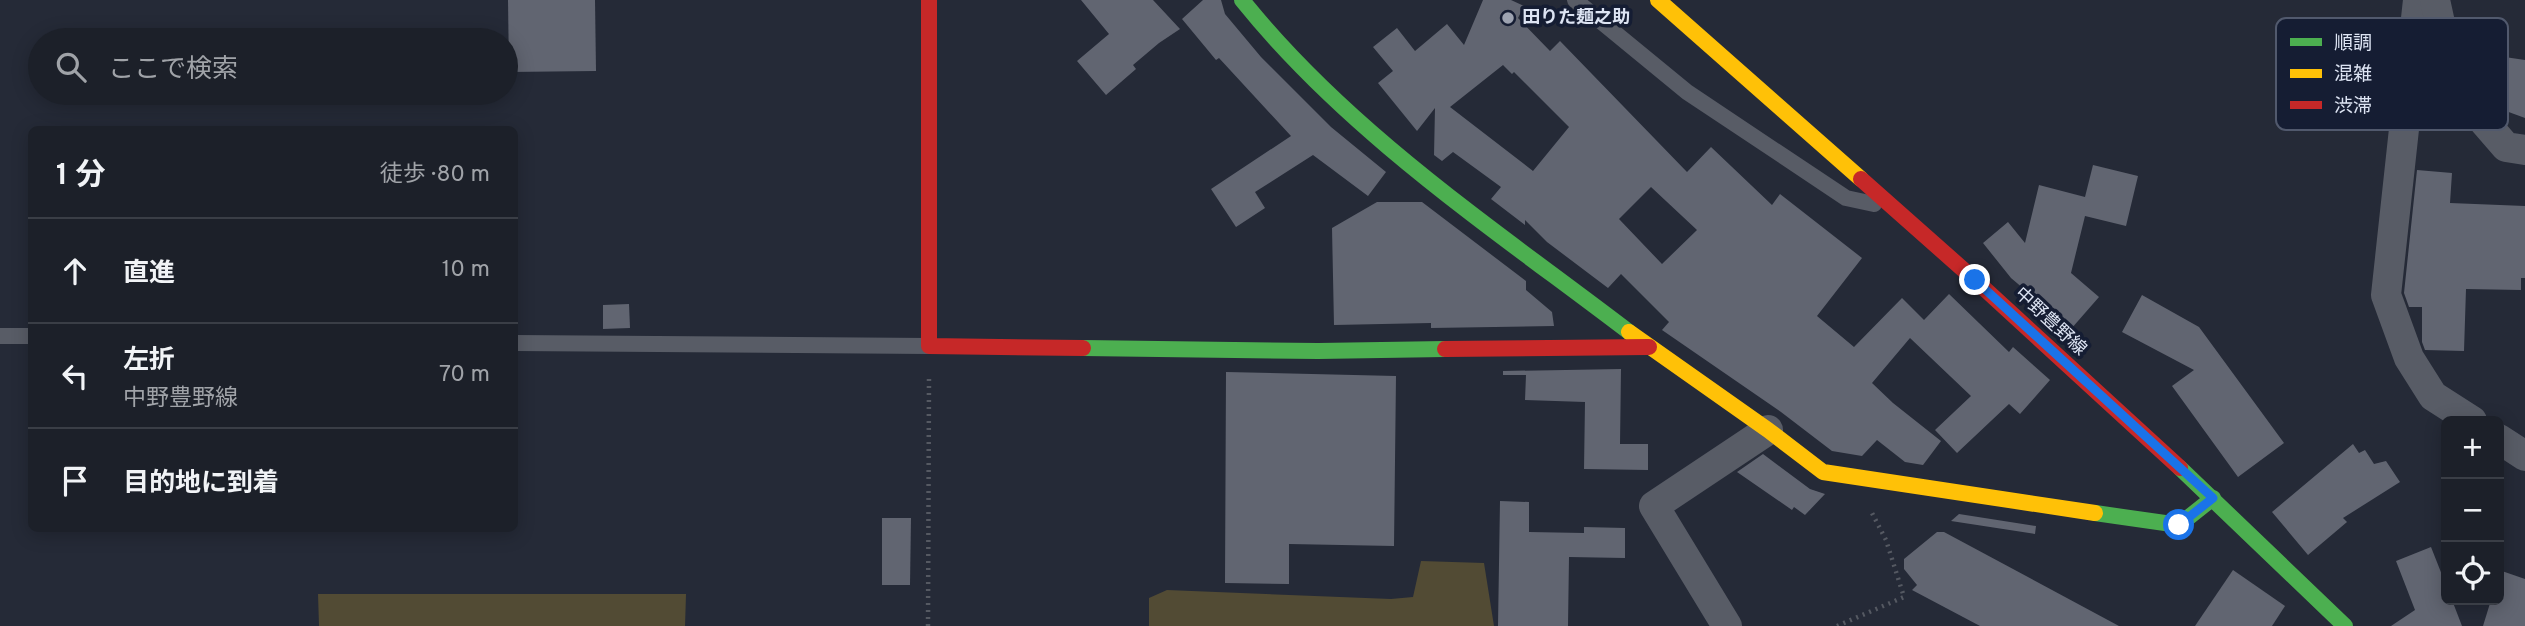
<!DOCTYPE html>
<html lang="ja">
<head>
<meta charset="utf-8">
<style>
	body { margin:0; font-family:Overpass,"Noto Sans JP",sans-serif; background:#252831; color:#f1f3f6 }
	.controls { position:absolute; right:21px; bottom:21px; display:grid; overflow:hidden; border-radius:10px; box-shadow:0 4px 18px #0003 }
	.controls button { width:63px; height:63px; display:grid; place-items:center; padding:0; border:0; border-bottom:2px solid #3a3e46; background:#1c2029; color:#f1f3f6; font:35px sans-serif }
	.stop { position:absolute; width:21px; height:21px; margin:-16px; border:5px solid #1a73e8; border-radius:50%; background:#fff }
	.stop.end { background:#1a73e8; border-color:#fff; box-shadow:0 2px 7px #0008 }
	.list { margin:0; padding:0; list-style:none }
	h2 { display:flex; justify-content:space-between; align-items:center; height:91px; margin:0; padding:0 28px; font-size:30px }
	h2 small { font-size:23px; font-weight:400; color:#a0a3a8 }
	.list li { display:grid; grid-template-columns:46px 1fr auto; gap:21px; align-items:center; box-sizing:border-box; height:105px; padding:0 28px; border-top:2px solid #3a3e46 }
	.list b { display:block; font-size:26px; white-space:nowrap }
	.list p { margin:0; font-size:23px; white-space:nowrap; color:#a0a3a8 }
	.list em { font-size:23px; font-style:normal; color:#a0a3a8 }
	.icon { flex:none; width:38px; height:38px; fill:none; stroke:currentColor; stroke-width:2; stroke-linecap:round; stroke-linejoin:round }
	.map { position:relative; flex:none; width:2525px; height:626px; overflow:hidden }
	.search { position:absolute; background:#1c2029; box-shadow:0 4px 18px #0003; left:28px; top:28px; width:490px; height:77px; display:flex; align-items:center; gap:18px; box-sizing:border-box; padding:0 24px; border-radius:38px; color:#a0a3a8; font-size:26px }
	.panel { position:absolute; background:#1c2029; box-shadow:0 4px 18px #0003; left:28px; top:126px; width:490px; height:406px; border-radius:10px }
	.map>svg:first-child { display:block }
	.forest { fill:#524b34 }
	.building { fill:#616571; fill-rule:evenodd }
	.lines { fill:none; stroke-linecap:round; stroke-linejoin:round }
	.path { stroke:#555962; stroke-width:4.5; stroke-dasharray:2 5; stroke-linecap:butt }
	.lane { stroke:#585c66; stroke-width:16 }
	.street { stroke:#585c66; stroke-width:30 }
	.fast { stroke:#4caf50; stroke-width:16 }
	.slow { stroke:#ffc107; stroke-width:16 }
	.jam { stroke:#c62828; stroke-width:16 }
	.route { stroke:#1a73e8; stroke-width:9 }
	.poi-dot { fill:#9da3b1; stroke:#151d33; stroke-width:2.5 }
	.labels { text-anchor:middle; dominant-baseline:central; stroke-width:7; stroke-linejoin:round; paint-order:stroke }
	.poi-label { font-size:18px; font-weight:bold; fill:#dde4f3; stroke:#151d33; text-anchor:start }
	.street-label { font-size:18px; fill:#dde4f3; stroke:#151d33 }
	.key { fill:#151d33; stroke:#51596d; stroke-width:2 }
	.key-label { font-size:19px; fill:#dde4f3 }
</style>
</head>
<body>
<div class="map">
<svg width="2525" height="626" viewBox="0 0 2525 626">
	<rect width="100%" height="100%" fill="#252a37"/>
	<g class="forest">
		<path d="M1421,561L1484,563L1494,626H1149V598L1167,590L1391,599L1413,597Z"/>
		<path d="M318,594H686L685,626H319Z"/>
	</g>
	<g class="building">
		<path d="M508,0H595L596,71L509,72Z"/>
		<path d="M1081,0H1153L1180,29L1159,43L1133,65L1136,69L1106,95L1077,61L1109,34Z"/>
		<path d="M1203,0H1221L1225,14L1261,57L1331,127L1386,172L1368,196L1313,155L1255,192L1265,208L1236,227L1211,189L1291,136L1219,58L1216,60L1182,19Z"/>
		<path d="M1483,0H1511L1524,6L1518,18L1550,51L1560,41L1687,172L1711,147L1772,205L1780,194L1862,258L1817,316L1854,347L1902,298L1924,320L1949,294L2009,352L2013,347L2050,380L2020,414L2009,404L1957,453L1935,430L1971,396L1910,338L1872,383L1893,403L1941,441L1923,465L1905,462L1877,440L1862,456L1832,451L1781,412L1662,330L1669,322L1621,274L1608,288L1547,242L1525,220V225L1491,199L1501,187L1453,152L1442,161L1434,155L1435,108L1417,131L1378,83L1393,71L1373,47L1397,28L1415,51L1447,24L1464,45ZM1503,65L1512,74L1514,72L1569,127L1533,171L1450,107ZM1651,187L1697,230L1662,264L1619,219Z"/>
		<path d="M2464,51L2525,60V118L2495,107L2470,79Z"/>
		<path d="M2093,165L2138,176L2126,226L2085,216L2071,273L2099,297L2071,329L2011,278L1983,243L2008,222L2025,243L2039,185L2085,197Z"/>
		<path d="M2417,170L2452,173L2450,203L2525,206V278H2521V290L2466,289L2464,351L2425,350L2422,342V307H2409L2404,293Z"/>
		<path d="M1377,202H1422L1526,281V290L1552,312L1554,326L1431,328V323L1334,325L1332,228Z"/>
		<path d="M2142,295L2199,327L2284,443L2238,477L2172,386L2194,370L2122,332Z"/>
		<path d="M629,304L630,328L603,329V305Z"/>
		<path d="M1621,369L1620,444H1648V470L1584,469L1585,402L1525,400L1526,375H1503V371Z"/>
		<path d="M1226,372L1396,376L1394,546L1289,544V584L1225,583Z"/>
		<path d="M2353,444L2359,453L2365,450L2374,464L2386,461L2400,482L2343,518L2347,522L2308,555L2272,512Z"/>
		<path d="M1763,454L1810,489L1825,494L1805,515L1794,507L1792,510L1737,472Z"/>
		<path d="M1500,501L1529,502V532L1584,533V527L1625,528V558L1569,557L1568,626H1498Z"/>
		<path d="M1959,514L2036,526L2035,534L1951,521Z"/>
		<path d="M882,518H911L910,585H882Z"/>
		<path d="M1937,532H1944L2119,626H1980L1912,590L1917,585L1904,569V559Z"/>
		<path d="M2431,547L2446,585V600H2452L2462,626H2391L2415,610L2396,561Z"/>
		<path d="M2233,570L2285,606L2272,626H2195Z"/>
		<path d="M2499,570L2525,579V626H2483L2491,600H2499Z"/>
	</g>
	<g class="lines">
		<g class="path">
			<path d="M928,626L929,378"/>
			<path d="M1837,626L1904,597L1886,540L1872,513"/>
		</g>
		<g class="lane">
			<path d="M1575,0L1687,92L1846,198L1874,204"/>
			<path d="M0,336H32"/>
			<path d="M514,343L929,346"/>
		</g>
		<g class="street">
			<path d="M2418,0L2386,295L2409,358L2433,396L2472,421"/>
			<path d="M2435,0L2454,87L2506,147L2525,150"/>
			<path d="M2499,439L2525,456"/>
			<path d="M1727,626L1654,506L1768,430"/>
		</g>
		<g class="fast">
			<path d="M1242,0C1349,133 1494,229 1629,332"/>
			<path d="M1083,348L1318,351L1445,349"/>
			<path d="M2180,468L2345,626"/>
			<path d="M2095,513L2179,525L2213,498"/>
		</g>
		<g class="slow">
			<path d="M1658,0L1861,179"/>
			<path d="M1629,332L1768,430L1823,472L2095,513"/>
		</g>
		<g class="jam">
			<path d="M929,0V346L1083,348"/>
			<path d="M1861,179L1975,280L2180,468"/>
			<path d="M1445,349L1649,347"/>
		</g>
	</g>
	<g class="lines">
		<path class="route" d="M1975,280L2213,498L2179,525"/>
	</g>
	<circle class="poi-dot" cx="1508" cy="18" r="7"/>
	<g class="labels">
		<g class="poi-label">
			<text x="1522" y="18">田りた麺之助</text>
		</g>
		<g class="street-label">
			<text transform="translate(2050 322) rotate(43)">中野豊野線</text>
		</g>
	</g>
	<rect x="2276" y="18" width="232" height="112" rx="10" class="key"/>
	<rect x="2290" y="38" width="32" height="8" fill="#4caf50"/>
	<rect x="2290" y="69" width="32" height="9" fill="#ffc107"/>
	<rect x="2290" y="101" width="32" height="8" fill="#c62828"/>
	<g class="key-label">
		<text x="2334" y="49">順調</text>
		<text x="2334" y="80">混雑</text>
		<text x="2334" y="112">渋滞</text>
	</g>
</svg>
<div class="controls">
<button>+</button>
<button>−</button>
<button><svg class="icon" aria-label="locate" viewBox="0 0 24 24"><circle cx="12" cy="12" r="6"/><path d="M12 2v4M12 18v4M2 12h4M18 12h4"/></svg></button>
</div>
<div class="stop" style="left:2179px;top:525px"></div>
<div class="stop end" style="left:1975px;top:280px"></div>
<div class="search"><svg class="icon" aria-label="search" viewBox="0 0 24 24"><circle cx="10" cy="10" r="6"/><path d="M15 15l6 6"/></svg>ここで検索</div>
<section class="panel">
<h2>1 分<small>徒歩 · 80 m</small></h2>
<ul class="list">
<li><svg class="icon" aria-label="ahead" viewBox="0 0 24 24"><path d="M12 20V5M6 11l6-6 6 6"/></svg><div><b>直進</b></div><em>10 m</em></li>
<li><svg class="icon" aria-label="left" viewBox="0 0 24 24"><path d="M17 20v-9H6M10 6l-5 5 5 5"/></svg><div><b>左折</b><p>中野豊野線</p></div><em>70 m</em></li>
<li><svg class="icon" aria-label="arrive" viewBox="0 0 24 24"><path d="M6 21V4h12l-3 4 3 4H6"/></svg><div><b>目的地に到着</b></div></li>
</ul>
</section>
</div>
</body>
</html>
